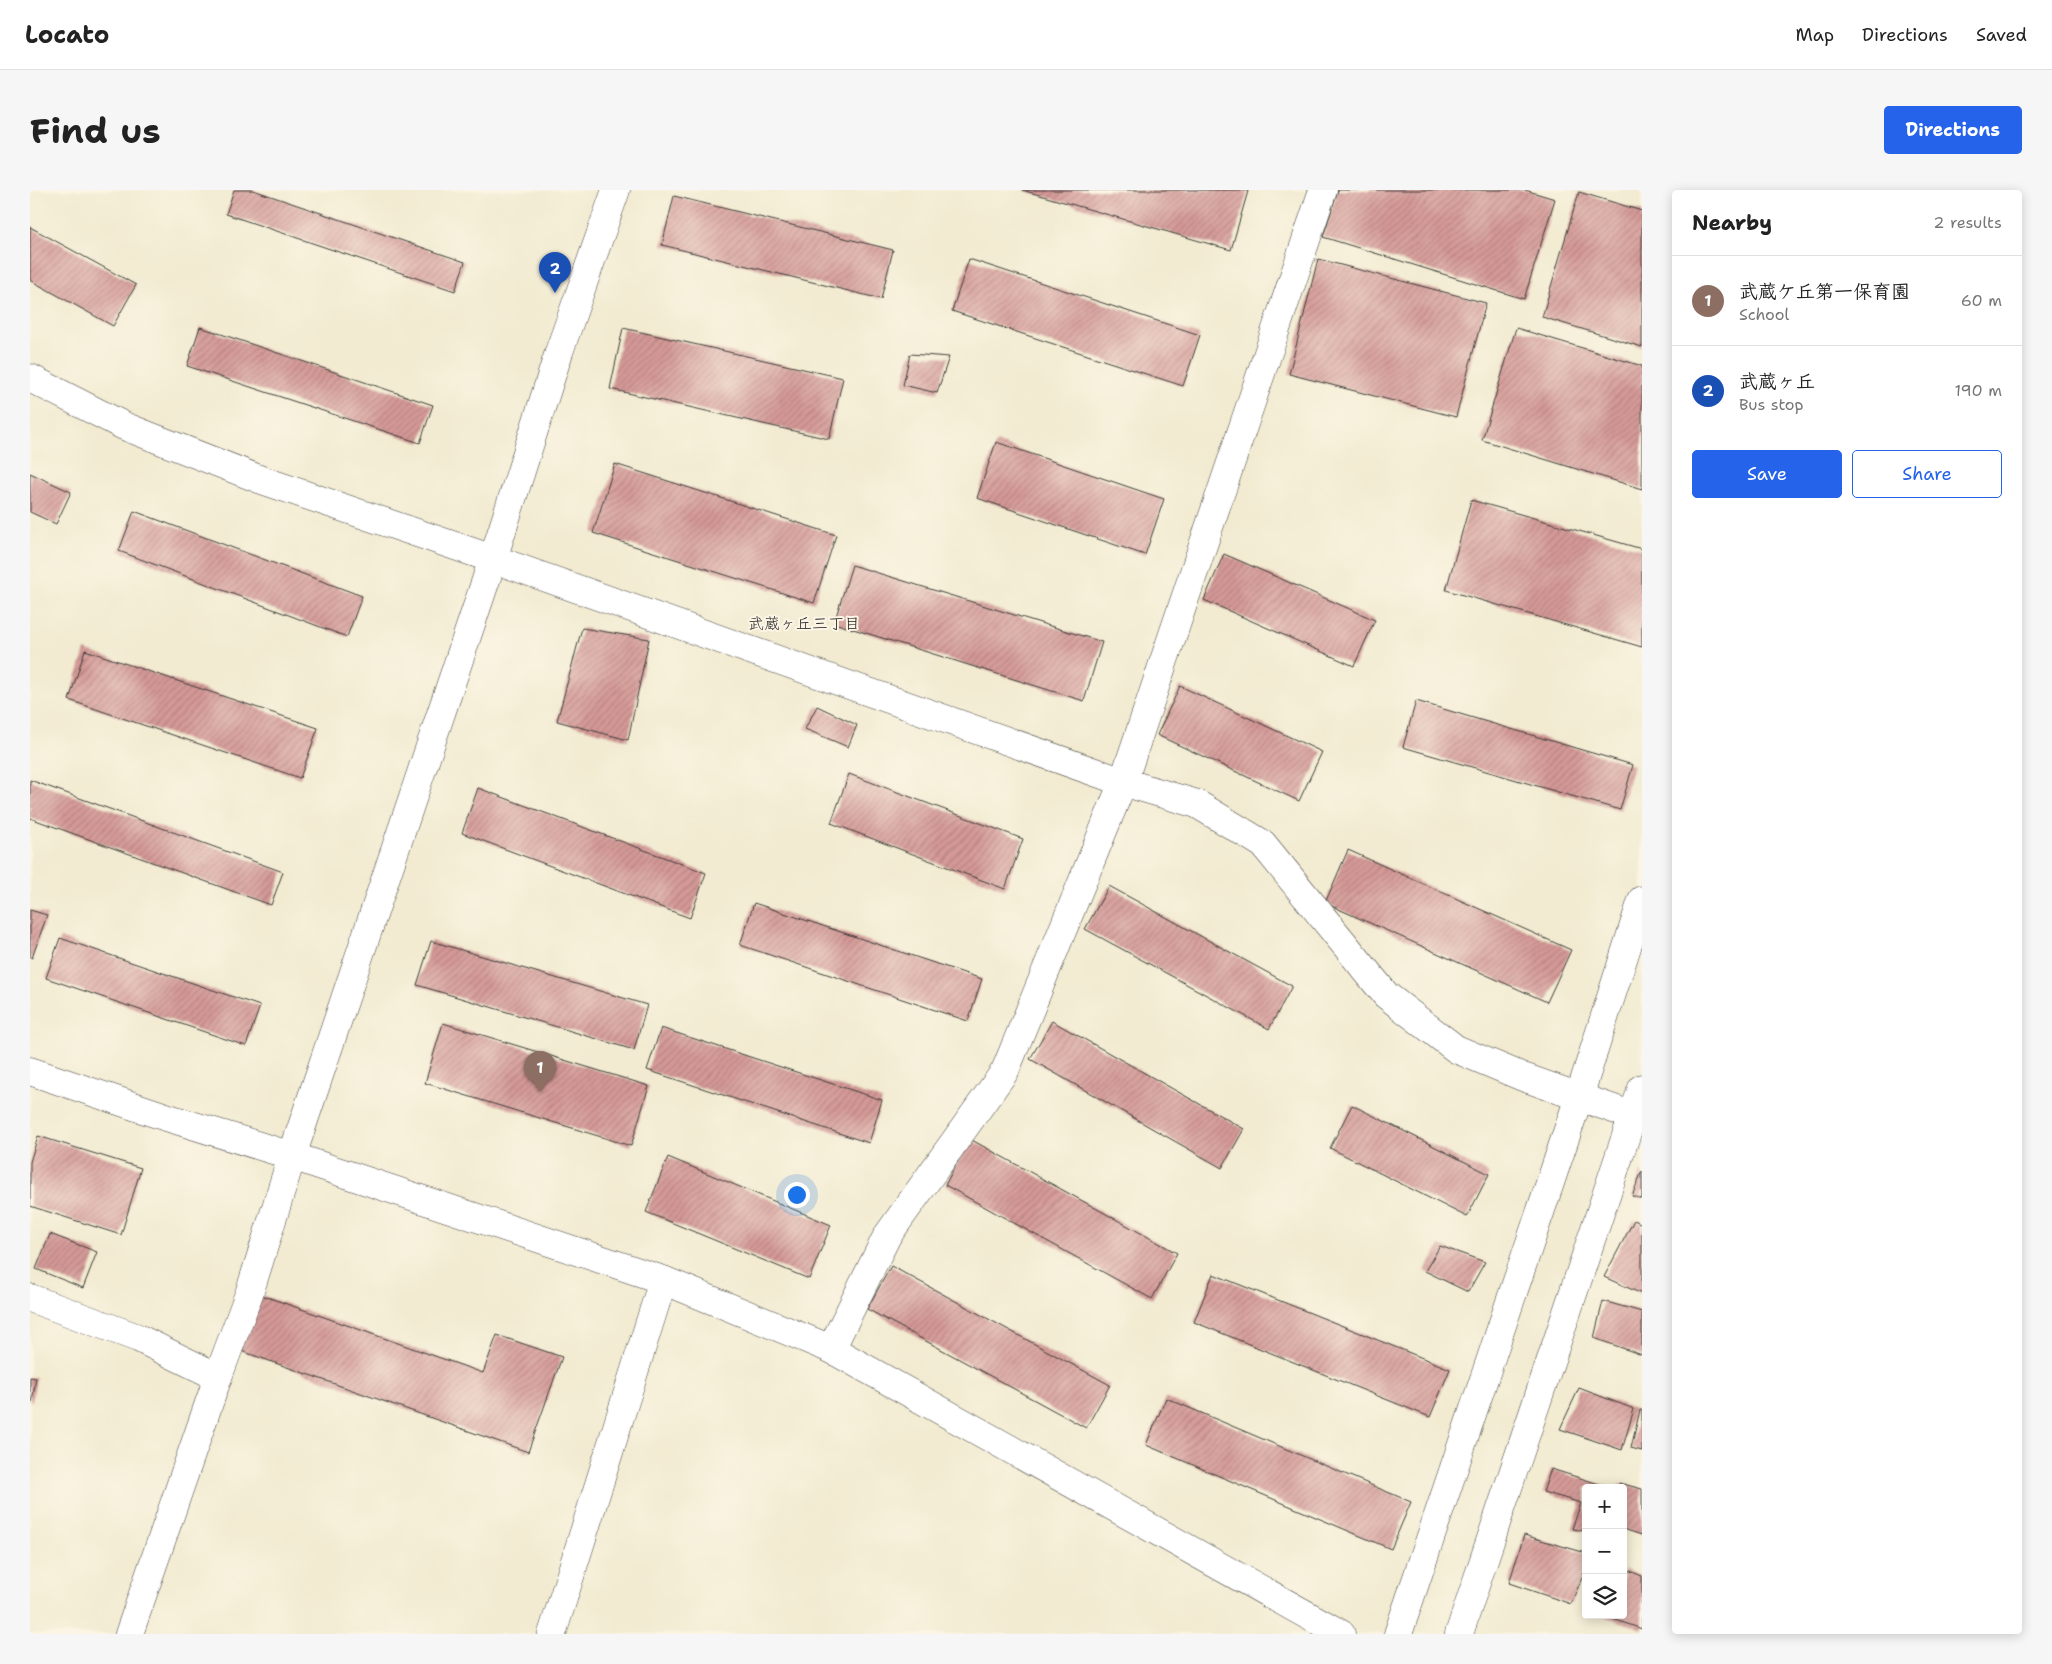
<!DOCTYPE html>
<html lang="en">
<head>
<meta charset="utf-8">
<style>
	body { margin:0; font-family:"Shantell Sans","Klee One",sans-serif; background:#f6f6f6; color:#222 }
	.controls { position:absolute; right:15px; bottom:15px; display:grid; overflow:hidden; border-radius:5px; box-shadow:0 2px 12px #0003 }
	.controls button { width:45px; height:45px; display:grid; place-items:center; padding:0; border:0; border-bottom:1px solid #e0e0e0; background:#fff; color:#222; font:25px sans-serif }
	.you { position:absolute; left:766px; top:1004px; width:18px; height:18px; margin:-12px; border:4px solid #fff; border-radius:50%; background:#1a73e8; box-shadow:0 0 0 8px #1a73e833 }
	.badge { display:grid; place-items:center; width:32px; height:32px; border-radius:50%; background:#2563eb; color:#fff; font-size:16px; font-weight:700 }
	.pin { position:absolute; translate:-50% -41px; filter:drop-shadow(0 1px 2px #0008) }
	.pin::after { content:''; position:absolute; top:26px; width:18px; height:15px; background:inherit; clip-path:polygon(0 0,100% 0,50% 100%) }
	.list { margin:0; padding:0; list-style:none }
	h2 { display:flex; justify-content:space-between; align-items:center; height:65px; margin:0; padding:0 20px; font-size:21px }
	h2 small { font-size:16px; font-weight:400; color:#767676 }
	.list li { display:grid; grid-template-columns:32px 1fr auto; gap:15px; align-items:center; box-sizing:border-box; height:90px; padding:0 20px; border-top:1px solid #e0e0e0 }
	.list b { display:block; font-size:19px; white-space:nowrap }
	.list p { margin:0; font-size:16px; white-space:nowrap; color:#767676 }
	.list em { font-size:16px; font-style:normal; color:#767676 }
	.actions { display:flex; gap:10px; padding:15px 20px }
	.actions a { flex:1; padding:11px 0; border:1px solid #2563eb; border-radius:5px; text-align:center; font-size:18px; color:#2563eb }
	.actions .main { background:#2563eb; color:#fff }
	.icon { flex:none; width:28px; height:28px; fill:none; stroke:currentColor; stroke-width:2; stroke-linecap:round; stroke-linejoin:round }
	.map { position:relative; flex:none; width:1612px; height:1444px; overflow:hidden; border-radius:5px }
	header { display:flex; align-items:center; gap:30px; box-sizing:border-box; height:70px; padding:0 25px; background:#fff; border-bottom:1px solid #e0e0e0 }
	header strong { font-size:24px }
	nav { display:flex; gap:28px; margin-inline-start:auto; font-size:18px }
	.intro { display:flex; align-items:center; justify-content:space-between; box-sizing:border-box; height:120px; padding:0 30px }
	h1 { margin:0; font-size:35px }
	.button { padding:12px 22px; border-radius:5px; background:#2563eb; color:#fff; font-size:18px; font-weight:700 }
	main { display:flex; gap:30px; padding:0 30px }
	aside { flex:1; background:#fff; border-radius:5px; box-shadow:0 2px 12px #0003 }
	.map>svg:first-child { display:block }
	.building { fill:url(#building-hatch) }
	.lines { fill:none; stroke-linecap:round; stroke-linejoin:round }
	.street-casing { stroke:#3c3b37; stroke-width:29 }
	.secondary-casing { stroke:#3c3b37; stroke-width:29 }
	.street { stroke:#fff; stroke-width:28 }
	.secondary { stroke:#fff; stroke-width:28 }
	.labels { text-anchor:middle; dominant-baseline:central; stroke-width:4; stroke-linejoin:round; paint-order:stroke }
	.neighbourhood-label { font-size:16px; fill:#1c1c1c; stroke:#fcf5e5 }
</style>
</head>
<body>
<header>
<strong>Locato</strong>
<nav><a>Map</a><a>Directions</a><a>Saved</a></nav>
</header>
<div class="intro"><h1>Find us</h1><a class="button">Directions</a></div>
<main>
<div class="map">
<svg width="1612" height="1444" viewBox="0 0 1612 1444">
	<defs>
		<pattern id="building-hatch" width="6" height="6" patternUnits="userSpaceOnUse" patternTransform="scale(1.25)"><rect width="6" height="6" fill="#d69a98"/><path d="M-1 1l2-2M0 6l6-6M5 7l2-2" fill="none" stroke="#ad7d7b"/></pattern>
	</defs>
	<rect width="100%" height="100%" fill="#fcf5e5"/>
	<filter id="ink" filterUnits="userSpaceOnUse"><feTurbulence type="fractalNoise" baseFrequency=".02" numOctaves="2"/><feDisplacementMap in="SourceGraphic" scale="10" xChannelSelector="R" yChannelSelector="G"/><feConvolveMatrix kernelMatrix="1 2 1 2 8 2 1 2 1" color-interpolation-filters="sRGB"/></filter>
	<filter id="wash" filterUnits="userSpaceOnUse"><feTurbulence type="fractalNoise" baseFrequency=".0096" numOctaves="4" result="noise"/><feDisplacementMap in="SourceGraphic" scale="20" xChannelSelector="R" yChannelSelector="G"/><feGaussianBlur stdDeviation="1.12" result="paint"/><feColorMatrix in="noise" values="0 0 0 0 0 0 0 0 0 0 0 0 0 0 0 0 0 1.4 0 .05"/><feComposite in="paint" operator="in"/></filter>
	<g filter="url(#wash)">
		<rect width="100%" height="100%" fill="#f2ebd1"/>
		<g id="blocks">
			<g class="building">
				<path d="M204,0H223L435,72L425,101L196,24Z"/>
				<path d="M992,0H1213L1218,1L1201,60Z"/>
				<path d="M1308,0H1495L1525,9L1494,109L1293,47Z"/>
				<path d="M1549,2L1612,21V157L1512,127Z"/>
				<path d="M644,6L863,60L851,109L632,55Z"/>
				<path d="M0,37L106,95L83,136L0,90Z"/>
				<path d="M939,69L1170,145L1153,196L922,121Z"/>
				<path d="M1288,69L1456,113L1426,227L1259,184Z"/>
				<path d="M170,137L403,215L390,253L157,176Z"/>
				<path d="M593,138L813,188L799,249L580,199Z"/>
				<path d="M1486,138L1612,176V299L1452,250Z"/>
				<path d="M880,164L919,167L907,203L873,195Z"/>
				<path d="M966,252L1134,309L1115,365L947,308Z"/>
				<path d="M585,274L806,345L784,413L563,343Z"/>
				<path d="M0,283L41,302L26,334L0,322Z"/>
				<path d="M1441,310L1612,359V457L1416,400Z"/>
				<path d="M104,321L332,406L317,447L89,361Z"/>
				<path d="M1194,364L1345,430L1324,476L1174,410Z"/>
				<path d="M822,375L1072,452L1054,511L804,433Z"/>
				<path d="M552,438L619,449L598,550L527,531Z"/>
				<path d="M55,460L288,538L270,588L39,510Z"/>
				<path d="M1150,496L1292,562L1269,611L1127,545Z"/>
				<path d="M1386,511L1603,575L1590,620L1373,557Z"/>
				<path d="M787,516L827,535L818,557L775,539Z"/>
				<path d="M819,584L993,649L975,699L801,633Z"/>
				<path d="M0,590L253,682L241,715L0,628Z"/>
				<path d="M448,598L676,683L660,728L432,643Z"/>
				<path d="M1318,660L1541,760L1517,812L1295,713Z"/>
				<path d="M1079,696L1262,796L1239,839L1055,739Z"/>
				<path d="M724,713L952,789L938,831L710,755Z"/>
				<path d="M0,720L17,725L2,768L0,767Z"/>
				<path d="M30,748L230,816L216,856L16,788Z"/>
				<path d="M401,751L617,815L604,860L387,795Z"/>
				<path d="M1022,831L1214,939L1192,978L1000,869Z"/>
				<path d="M413,833L619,896L601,956L395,893Z"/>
				<path d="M631,838L852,910L839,953L617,880Z"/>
				<path d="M1322,915L1459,984L1437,1027L1300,958Z"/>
				<path d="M8,946L111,978L91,1045L0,1016V972Z"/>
				<path d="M940,949L1147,1063L1122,1109L915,995Z"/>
				<path d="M638,967L801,1035L779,1089L616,1022Z"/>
				<path d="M1612,981V1009L1602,1006Z"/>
				<path d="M1604,1030L1612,1034V1104L1574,1087Z"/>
				<path d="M20,1044L67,1062L53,1098L6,1079Z"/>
				<path d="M1410,1056L1455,1072L1438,1102L1395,1081Z"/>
				<path d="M861,1076L1080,1195L1056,1238L837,1119Z"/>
				<path d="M1183,1084L1420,1179L1400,1227L1164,1132Z"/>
				<path d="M220,1101L453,1183L467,1145L532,1167L498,1262L200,1157Z"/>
				<path d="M1573,1111L1612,1122V1165L1564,1148Z"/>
				<path d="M0,1187L6,1188L2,1212H0Z"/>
				<path d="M1549,1198L1604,1219L1592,1260L1530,1239Z"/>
				<path d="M1136,1208L1381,1312L1361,1359L1116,1255Z"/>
				<path d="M1610,1220H1612V1261L1601,1258Z"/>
				<path d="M1521,1279L1579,1297L1556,1298V1341L1542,1339L1551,1313L1513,1302Z"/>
				<path d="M1589,1293L1612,1299V1345L1593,1339V1298H1589Z"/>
				<path d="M1494,1345L1556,1363V1378L1541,1414L1479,1393Z"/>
				<path d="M1593,1378L1612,1386V1439L1574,1426L1593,1425Z"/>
			</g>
		</g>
	</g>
	<g filter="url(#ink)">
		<use href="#blocks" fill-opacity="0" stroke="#3c3b37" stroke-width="1"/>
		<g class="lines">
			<g class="street-casing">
				<g id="street">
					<path d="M0,188L94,236L229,289L463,369L1093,592L1167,614L1233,654L1356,805L1426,859L1493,887L1612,929"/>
					<path d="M0,881L136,927L262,966L633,1090L801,1159L1311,1444"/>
					<path d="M0,1108L108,1148L188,1187"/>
					<path d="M801,1159L857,1046L975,881L1093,592L1293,0"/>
					<path d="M522,1444L633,1090"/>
					<path d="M1368,1444L1549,907L1612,710"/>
				</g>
			</g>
			<g class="secondary-casing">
				<g id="secondary">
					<path d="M99,1444L188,1187L220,1101L262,966L463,369L529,162L586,0"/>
					<path d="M1429,1444L1612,898"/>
				</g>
			</g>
			<use href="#street" class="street"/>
			<use href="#secondary" class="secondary"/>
		</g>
	</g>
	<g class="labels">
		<g class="neighbourhood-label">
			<text x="774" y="433">武蔵ヶ丘三丁目</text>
		</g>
	</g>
</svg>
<div class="controls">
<button>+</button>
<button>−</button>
<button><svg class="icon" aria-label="layers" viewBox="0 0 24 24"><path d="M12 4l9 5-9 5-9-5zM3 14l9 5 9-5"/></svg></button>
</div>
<div class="you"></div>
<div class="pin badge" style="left:510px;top:902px;background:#8d6e63">1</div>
<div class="pin badge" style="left:525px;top:103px;background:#1a4fb4">2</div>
</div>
<aside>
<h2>Nearby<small>2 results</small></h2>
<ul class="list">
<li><span class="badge" style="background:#8d6e63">1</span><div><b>武蔵ケ丘第一保育園</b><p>School</p></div><em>60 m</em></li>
<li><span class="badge" style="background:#1a4fb4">2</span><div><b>武蔵ヶ丘</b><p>Bus stop</p></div><em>190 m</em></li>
</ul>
<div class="actions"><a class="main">Save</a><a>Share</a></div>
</aside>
</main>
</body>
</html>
